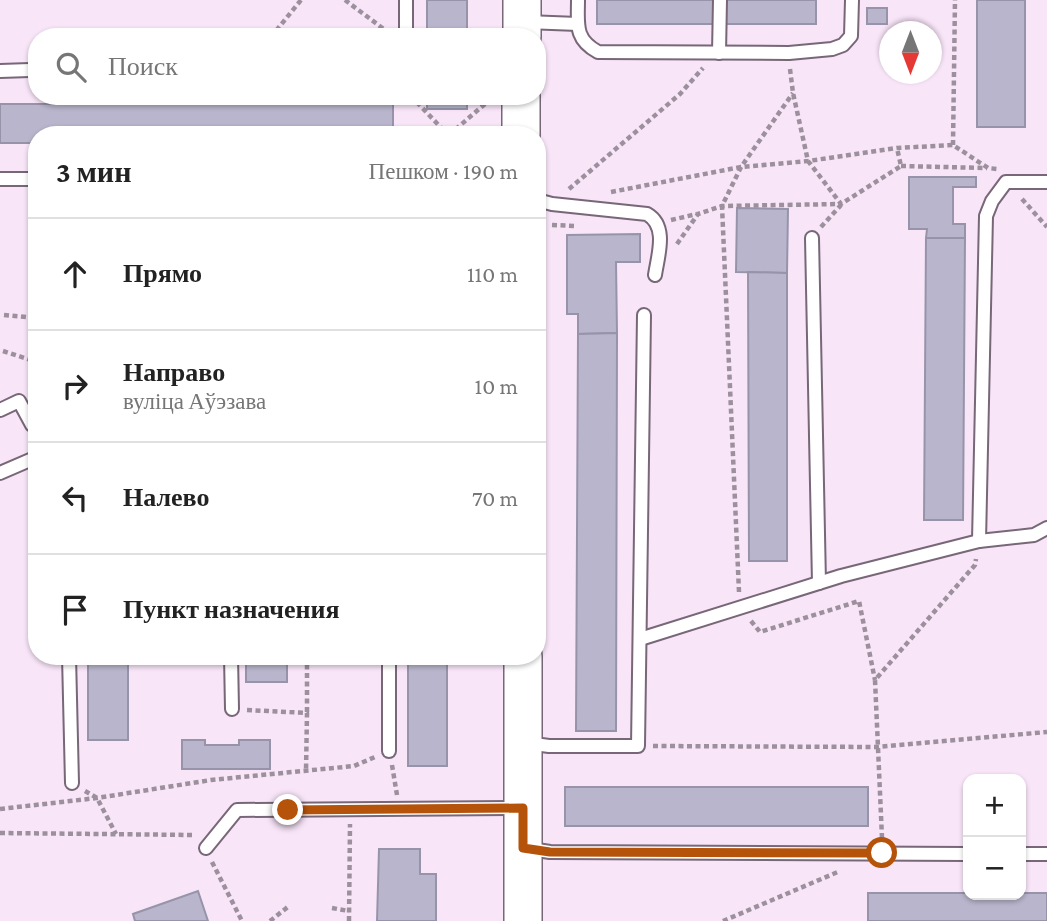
<!DOCTYPE html>
<html lang="ru">
<head>
<meta charset="utf-8">
<style>
	body { margin:0; font-family:"Crimson Pro",serif; background:#f2f2f2; color:#222 }
	.controls { position:absolute; right:21px; bottom:21px; display:grid; overflow:hidden; border-radius:14px; box-shadow:0 2px 5px #0004 }
	.controls button { width:63px; height:63px; display:grid; place-items:center; padding:0; border:0; border-bottom:2px solid #e0e0e0; background:#fff; color:#222; font:35px sans-serif }
	.compass { position:absolute; left:879px; top:21px; width:63px; height:63px; border-radius:50%; background:#fff; box-shadow:0 2px 5px #0004; rotate:180deg }
	.stop { position:absolute; width:21px; height:21px; margin:-16px; border:5px solid #b45309; border-radius:50%; background:#fff }
	.stop.end { background:#b45309; border-color:#fff; box-shadow:0 2px 7px #0008 }
	.list { margin:0; padding:0; list-style:none }
	h2 { display:flex; justify-content:space-between; align-items:center; height:91px; margin:0; padding:0 28px; font-size:30px }
	h2 small { font-size:23px; font-weight:400; color:#767676 }
	.list li { display:grid; grid-template-columns:46px 1fr auto; gap:21px; align-items:center; box-sizing:border-box; height:112px; padding:0 28px; border-top:2px solid #e0e0e0 }
	.list b { display:block; font-size:26px; white-space:nowrap }
	.list p { margin:0; font-size:23px; white-space:nowrap; color:#767676 }
	.list em { font-size:23px; font-style:normal; color:#767676 }
	.icon { flex:none; width:38px; height:38px; fill:none; stroke:currentColor; stroke-width:2; stroke-linecap:round; stroke-linejoin:round }
	.map { position:relative; flex:none; width:1047px; height:921px; overflow:hidden }
	.search { position:absolute; background:#fff; box-shadow:0 2px 5px #0004; left:28px; top:28px; width:518px; height:77px; display:flex; align-items:center; gap:18px; box-sizing:border-box; padding:0 24px; border-radius:28px; color:#767676; font-size:26px }
	.panel { position:absolute; background:#fff; box-shadow:0 2px 5px #0004; left:28px; top:126px; width:518px; height:539px; border-radius:28px }
	.map>svg:first-child { display:block }
	.building { fill:#b8b5cc; stroke:#9794aa; stroke-width:2 }
	.lines { fill:none; stroke-linecap:round; stroke-linejoin:round }
	.lane-casing { stroke:#776777; stroke-width:16 }
	.secondary-casing { stroke:#776777; stroke-width:40 }
	.path { stroke:#9d909d; stroke-width:4.5; stroke-dasharray:5 3.5; stroke-linecap:butt }
	.lane { stroke:#fff; stroke-width:12 }
	.secondary { stroke:#fff; stroke-width:37 }
	.route { stroke:#b45309; stroke-width:9 }
</style>
</head>
<body>
<div class="map">
<svg width="1047" height="921" viewBox="0 0 1047 921">
	<rect width="100%" height="100%" fill="#f8e5f8"/>
	<g class="building">
		<rect x="427" y="0" width="40" height="37"/>
		<rect x="597" y="0" width="219" height="24"/>
		<rect x="977" y="0" width="48" height="127"/>
		<rect x="867" y="8" width="20" height="16"/>
		<rect x="427" y="96" width="40" height="13"/>
		<path d="M0,104H393V135H37V143H0Z"/>
		<path d="M909,177H976V187H953V224H965V238H926L927,229H909Z"/>
		<path d="M737,208L788,209L787,273L736,272Z"/>
		<path d="M640,234V262H616L617,333L578,334V314H567V235Z"/>
		<path d="M926,238H965L963,520H924Z"/>
		<path d="M748,272L787,273V561H749Z"/>
		<path d="M617,333L616,731H576L578,334Z"/>
		<rect x="88" y="656" width="40" height="84"/>
		<rect x="246" y="656" width="41" height="26"/>
		<rect x="408" y="656" width="39" height="110"/>
		<path d="M182,740H205V745H239V740H270V769H182Z"/>
		<rect x="565" y="787" width="303" height="39"/>
		<path d="M379,849H420V874H436V921H377Z"/>
		<path d="M198,891L208,921H135L133,914Z"/>
		<rect x="868" y="893" width="179" height="28"/>
	</g>
	<g class="lines">
		<g class="lane-casing">
			<g id="lane">
				<path d="M578,0C578,24 574,39 598,52L789,53L832,49L843,45L851,36L852,0"/>
				<path d="M526,22L578,24"/>
				<path d="M406,37V0"/>
				<path d="M719,53L720,0"/>
				<path d="M0,71L30,70"/>
				<path d="M0,179H37"/>
				<path d="M537,200L552,204L647,214C668,226 658,255 655,275"/>
				<path d="M812,238L819,583"/>
				<path d="M0,410L19,401L32,425L37,428"/>
				<path d="M0,473L37,457"/>
				<path d="M979,541L986,216L992,201L1006,182H1047"/>
				<path d="M640,639L841,576L979,541L1034,535L1047,528"/>
				<path d="M69,656L72,783"/>
				<path d="M231,656L232,709"/>
				<path d="M389,656V751"/>
				<path d="M527,743L549,746H638L644,315"/>
				<path d="M206,848L237,810L519,808"/>
				<path d="M524,848L550,852L968,854"/>
				<path d="M1021,854H1047"/>
			</g>
		</g>
		<g class="secondary-casing">
			<g id="secondary">
				<path d="M522,37V0"/>
				<path d="M521,135V96"/>
				<path d="M523,656V921"/>
			</g>
		</g>
		<g class="path">
			<path d="M345,0L389,33"/>
			<path d="M271,37L301,0"/>
			<path d="M790,69L793,93L808,161L841,204L901,166L897,148"/>
			<path d="M411,96L448,135"/>
			<path d="M449,135L486,103"/>
			<path d="M953,145L955,0"/>
			<path d="M901,166L987,168"/>
			<path d="M569,189L680,94L703,68"/>
			<path d="M611,192L741,167L808,161L897,148L953,145L988,168L997,169"/>
			<path d="M1022,199L1047,227"/>
			<path d="M671,220L697,214"/>
			<path d="M552,225L576,226"/>
			<path d="M821,227L841,205"/>
			<path d="M677,244L698,214L722,206L841,204"/>
			<path d="M4,315L37,318"/>
			<path d="M3,351L37,362"/>
			<path d="M739,592L722,206L741,167L793,93"/>
			<path d="M751,621L760,632L859,601L875,680"/>
			<path d="M307,656V713"/>
			<path d="M247,710L307,713L306,771"/>
			<path d="M653,746L877,747L1047,732"/>
			<path d="M392,765L397,795"/>
			<path d="M85,791L97,798L116,834"/>
			<path d="M0,809L97,798L211,780L354,766L375,757"/>
			<path d="M0,833L195,835"/>
			<path d="M882,838L875,680L975,565L976,559"/>
			<path d="M212,862L242,921"/>
			<path d="M332,908L349,911"/>
			<path d="M270,921L289,906"/>
			<path d="M349,921L350,824"/>
			<path d="M723,921L840,871"/>
		</g>
		<use href="#lane" class="lane"/>
		<use href="#secondary" class="secondary"/>
	</g>
	<g class="lines">
		<path class="route" d="M288,810L523,808V848L550,852L882,853"/>
	</g>
</svg>
<div class="controls">
<button>+</button>
<button>−</button>
</div>
<svg class="compass" viewBox="-18 -18 36 36"><path d="M0-13l5 13h-10z" fill="#e53935"/><path d="M0 13l5-13h-10z" fill="#767676"/></svg>
<div class="stop" style="left:882px;top:853px"></div>
<div class="stop end" style="left:288px;top:810px"></div>
<div class="search"><svg class="icon" aria-label="search" viewBox="0 0 24 24"><circle cx="10" cy="10" r="6"/><path d="M15 15l6 6"/></svg>Поиск</div>
<section class="panel">
<h2>3 мин<small>Пешком · 190 m</small></h2>
<ul class="list">
<li><svg class="icon" aria-label="ahead" viewBox="0 0 24 24"><path d="M12 20V5M6 11l6-6 6 6"/></svg><div><b>Прямо</b></div><em>110 m</em></li>
<li><svg class="icon" aria-label="right" viewBox="0 0 24 24"><path d="M7 20v-9h11M14 6l5 5-5 5"/></svg><div><b>Направо</b><p>вуліца Аўэзава</p></div><em>10 m</em></li>
<li><svg class="icon" aria-label="left" viewBox="0 0 24 24"><path d="M17 20v-9H6M10 6l-5 5 5 5"/></svg><div><b>Налево</b></div><em>70 m</em></li>
<li><svg class="icon" aria-label="arrive" viewBox="0 0 24 24"><path d="M6 21V4h12l-3 4 3 4H6"/></svg><div><b>Пункт назначения</b></div></li>
</ul>
</section>
</div>
</body>
</html>
